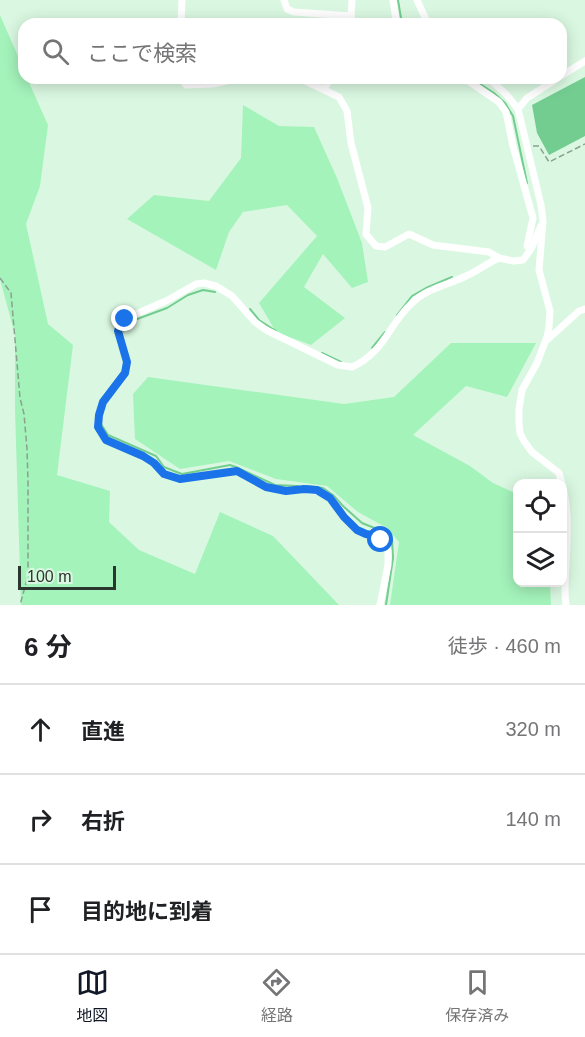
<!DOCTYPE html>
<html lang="ja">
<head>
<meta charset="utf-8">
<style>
	body { margin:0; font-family:Helvetica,"Noto Sans JP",sans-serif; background:#f2f2f2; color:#202124 }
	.controls { position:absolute; right:18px; bottom:18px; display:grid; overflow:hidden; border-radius:12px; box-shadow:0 3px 15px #0003 }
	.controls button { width:54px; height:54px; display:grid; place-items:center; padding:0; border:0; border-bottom:2px solid #e0e0e0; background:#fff; color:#202124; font:30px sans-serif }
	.scale { position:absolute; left:18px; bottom:15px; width:98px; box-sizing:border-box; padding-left:6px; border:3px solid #2b372e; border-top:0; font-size:16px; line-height:21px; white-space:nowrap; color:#2b372e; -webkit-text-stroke:4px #daf8e1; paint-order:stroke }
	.stop { position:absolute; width:18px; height:18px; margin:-14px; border:4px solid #1a73e8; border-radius:50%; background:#fff }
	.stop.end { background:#1a73e8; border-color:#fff; box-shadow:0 2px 6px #0008 }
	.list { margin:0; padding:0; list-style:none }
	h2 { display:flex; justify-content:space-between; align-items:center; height:78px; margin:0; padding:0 24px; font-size:26px }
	h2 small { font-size:20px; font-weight:400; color:#757577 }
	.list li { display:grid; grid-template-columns:39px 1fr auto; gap:18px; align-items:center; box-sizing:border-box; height:90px; padding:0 24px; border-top:2px solid #e0e0e0 }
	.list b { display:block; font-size:22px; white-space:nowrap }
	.list em { font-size:20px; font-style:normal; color:#757577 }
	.icon { flex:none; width:33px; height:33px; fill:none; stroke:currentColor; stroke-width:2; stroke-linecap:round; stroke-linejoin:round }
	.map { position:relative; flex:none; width:585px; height:605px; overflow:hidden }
	.search { position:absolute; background:#fff; box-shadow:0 3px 15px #0003; left:18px; right:18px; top:18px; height:66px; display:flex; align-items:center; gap:15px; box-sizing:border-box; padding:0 21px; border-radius:18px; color:#757577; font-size:22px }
	.sheet { height:348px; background:#fff }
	nav { display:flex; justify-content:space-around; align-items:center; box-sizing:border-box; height:84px; border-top:2px solid #e0e0e0; background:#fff; font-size:16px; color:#757577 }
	nav a { display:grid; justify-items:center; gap:3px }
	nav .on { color:#111827 }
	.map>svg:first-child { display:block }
	.green { fill:#a4f3bb }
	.water { fill:#73cd90 }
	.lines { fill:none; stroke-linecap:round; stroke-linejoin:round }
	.stream { stroke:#73cd90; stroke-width:2 }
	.path { stroke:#8ba190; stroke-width:1.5; stroke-dasharray:6 3; stroke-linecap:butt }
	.minor { stroke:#fff; stroke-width:7 }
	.route { stroke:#1a73e8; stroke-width:8 }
</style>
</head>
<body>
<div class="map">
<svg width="585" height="605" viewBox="0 0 585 605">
	<rect width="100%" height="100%" fill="#daf8e1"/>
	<g class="green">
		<path d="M0,15L24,70V78H27L48,125L40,186L26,224L48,324L73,345L57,475L110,491L109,522L139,550L195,574L220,512L273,536L339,605H21L15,410V335L0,279Z"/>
		<path d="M243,105L279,126L314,127L337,178L362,243L368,282L352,288L323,254L304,287L345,318L311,345L276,332L259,303L317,236L287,205L243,212L229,232L216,270L127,219L154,195L209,201L241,158Z"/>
		<path d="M451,343H536L507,397L466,386L413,435L470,466L493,483L517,494L518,582L550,583L551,605H390L399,542L387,528L358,512L327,486L276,479L229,461L180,469L135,439L133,394L148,377L344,404L394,397Z"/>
	</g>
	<path class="water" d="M585,77V136L549,155L537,133L532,105Z"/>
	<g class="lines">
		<g class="stream">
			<path d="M398,0L402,24"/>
			<path d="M471,78L494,93L505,103L513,116L527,183"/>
			<path d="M250,309L259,320L276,331"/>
			<path d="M397,315L412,296L426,288L452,277"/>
			<path d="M122,334L123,328L129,322L167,308L188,295L203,290L215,292"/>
			<path d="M372,348L385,332"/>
			<path d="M322,353L341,362"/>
			<path d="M101,424L108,435L156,456L164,467L174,471L182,474L230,465L236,467L275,485L298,486"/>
			<path d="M307,486L323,488L333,495L343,506L362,523L382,531L392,539L393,558L386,605"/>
		</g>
		<g class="path">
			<path d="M533,146H539L549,162L585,144"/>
			<path d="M0,278L11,293L20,398L24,414L27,449L28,481V576L20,605"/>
		</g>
		<g class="minor">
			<path d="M284,0L287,9L294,12L351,16"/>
			<path d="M352,0L351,16L353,24"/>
			<path d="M393,0L396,20L398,24"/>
			<path d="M417,0L428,24"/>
			<path d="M181,24L182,0"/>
			<path d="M561,76L585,61"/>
			<path d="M180,78L186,85L213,84L240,78"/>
			<path d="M299,78L339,97L347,111L351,143L368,208L366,234L376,246L385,247L409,234L433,245L489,252L499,258L513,261L523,260L531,249L541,226"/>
			<path d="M464,78L499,102L506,112L513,146L533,218L527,246"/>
			<path d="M488,78L506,94L518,109L541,205L543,221L539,270L550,311L549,327L547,337L537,363L522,390L519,409V422L520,433L524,441L532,452L559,473L562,484"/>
			<path d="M323,89L332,78"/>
			<path d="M518,109L527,98L558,78"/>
			<path d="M546,341L579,311L585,309"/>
			<path d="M562,484C570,511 567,540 566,568C565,581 564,592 566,605"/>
			<path d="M380,605L388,565V551L385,544L376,536L366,534L354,527L330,498L321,492L304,489L286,491L266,487L237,471L180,479L164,474L154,463L143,456L106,440L98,427L99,415L103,402L125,373L127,362L118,328L125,319L168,300L196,284L204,283L216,286L232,296L255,322L266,330L338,365L352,367C385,352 388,325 412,303C427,288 448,285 466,276C478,271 487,263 499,258"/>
		</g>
	</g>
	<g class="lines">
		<path class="route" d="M125,319L120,325L118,331L127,362L125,373L103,402L99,415L98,427L106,440L143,456L154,463L164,474L180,479L237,471L266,487L286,491L304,489L317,490L330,498L344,517L357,530L366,534L376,536L381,540"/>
	</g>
</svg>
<div class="controls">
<button><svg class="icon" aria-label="locate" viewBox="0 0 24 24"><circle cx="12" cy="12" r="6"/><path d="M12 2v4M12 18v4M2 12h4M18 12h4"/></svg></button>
<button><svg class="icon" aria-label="layers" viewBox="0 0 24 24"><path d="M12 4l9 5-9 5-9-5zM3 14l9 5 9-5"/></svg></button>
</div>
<div class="scale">100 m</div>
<div class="stop" style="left:381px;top:540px"></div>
<div class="stop end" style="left:125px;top:319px"></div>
<div class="search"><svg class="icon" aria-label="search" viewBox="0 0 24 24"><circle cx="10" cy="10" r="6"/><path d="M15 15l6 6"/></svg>ここで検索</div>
</div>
<section class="sheet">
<h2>6 分<small>徒歩 · 460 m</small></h2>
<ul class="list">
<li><svg class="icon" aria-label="ahead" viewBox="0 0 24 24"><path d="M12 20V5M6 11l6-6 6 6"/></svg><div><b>直進</b></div><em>320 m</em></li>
<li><svg class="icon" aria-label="right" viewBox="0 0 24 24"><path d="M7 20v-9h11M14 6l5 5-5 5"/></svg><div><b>右折</b></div><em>140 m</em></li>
<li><svg class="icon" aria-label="arrive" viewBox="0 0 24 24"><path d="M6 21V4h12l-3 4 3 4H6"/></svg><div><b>目的地に到着</b></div></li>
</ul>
</section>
<nav>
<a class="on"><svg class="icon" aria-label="map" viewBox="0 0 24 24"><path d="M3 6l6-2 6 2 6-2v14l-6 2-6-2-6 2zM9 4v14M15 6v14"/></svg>地図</a>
<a><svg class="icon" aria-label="directions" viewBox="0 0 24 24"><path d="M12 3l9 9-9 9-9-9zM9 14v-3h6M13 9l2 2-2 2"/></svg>経路</a>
<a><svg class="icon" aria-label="saved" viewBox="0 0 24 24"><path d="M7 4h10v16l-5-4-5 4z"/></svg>保存済み</a>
</nav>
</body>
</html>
